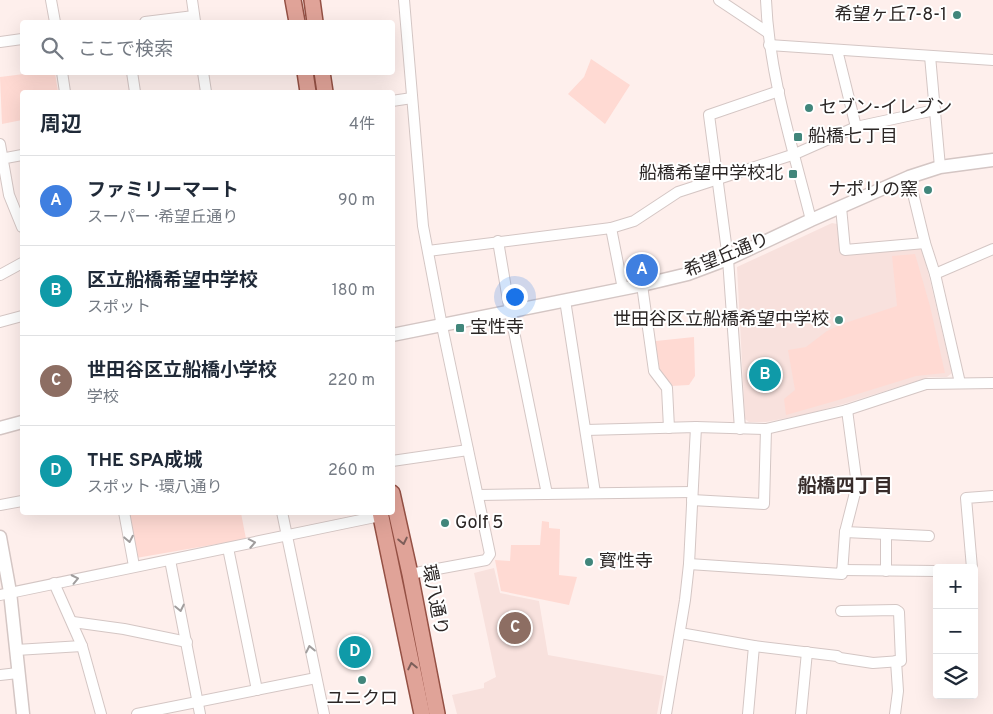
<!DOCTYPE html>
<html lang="ja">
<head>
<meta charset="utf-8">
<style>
	body { margin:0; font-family:Overpass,"Noto Sans JP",sans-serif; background:#f2f2f3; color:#1f2937 }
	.controls { position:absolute; right:15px; bottom:15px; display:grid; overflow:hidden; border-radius:5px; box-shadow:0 5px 20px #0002 }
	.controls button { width:45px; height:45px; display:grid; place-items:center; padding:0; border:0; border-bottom:1px solid #e0e1e3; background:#fff; color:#1f2937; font:25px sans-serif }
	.you { position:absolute; left:514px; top:296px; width:18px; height:18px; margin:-12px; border:4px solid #fff; border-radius:50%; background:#1a73e8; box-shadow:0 0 0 8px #1a73e833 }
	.badge { display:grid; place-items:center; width:32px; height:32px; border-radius:50%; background:#41867b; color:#fff; font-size:16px; font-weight:700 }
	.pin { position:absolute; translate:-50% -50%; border:2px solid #fff; box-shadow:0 1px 5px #0006 }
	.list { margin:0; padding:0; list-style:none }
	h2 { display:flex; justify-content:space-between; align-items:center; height:65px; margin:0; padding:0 20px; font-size:21px }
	h2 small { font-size:16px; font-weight:400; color:#747a83 }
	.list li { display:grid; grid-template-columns:32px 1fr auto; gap:15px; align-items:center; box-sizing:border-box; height:90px; padding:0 20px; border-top:1px solid #e0e1e3 }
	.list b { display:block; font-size:19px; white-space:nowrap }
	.list p { margin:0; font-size:16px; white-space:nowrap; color:#747a83 }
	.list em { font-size:16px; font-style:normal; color:#747a83 }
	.icon { flex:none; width:28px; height:28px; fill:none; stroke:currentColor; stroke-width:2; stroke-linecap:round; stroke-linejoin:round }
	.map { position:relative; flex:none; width:993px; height:714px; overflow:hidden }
	.search { position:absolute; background:#fff; box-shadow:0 5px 20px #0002; left:20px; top:20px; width:375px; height:55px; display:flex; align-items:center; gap:12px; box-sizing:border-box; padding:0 18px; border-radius:5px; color:#747a83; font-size:19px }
	.panel { position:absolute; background:#fff; box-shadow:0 5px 20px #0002; left:20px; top:90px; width:375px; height:425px; border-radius:5px }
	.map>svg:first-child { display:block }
	.built { fill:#f8e1dd }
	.green { fill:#ffdad3 }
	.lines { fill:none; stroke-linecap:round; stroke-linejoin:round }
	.minor-casing { stroke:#d4c6c4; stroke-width:12 }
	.tertiary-casing { stroke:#d4c6c4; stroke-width:15 }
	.primary-casing { stroke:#945044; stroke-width:18 }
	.minor { stroke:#fff; stroke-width:10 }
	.tertiary { stroke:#fff; stroke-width:12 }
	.primary { stroke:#e0a398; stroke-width:15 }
	.oneway { stroke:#a09d9d }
	.oneway2 { stroke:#7c5e59 }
	.poi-dot { fill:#41867b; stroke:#fff; stroke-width:2 }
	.labels { text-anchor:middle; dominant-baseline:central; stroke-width:4; stroke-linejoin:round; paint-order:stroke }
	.poi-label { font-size:18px; fill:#2b2625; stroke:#fff; text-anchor:start }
	.street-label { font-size:18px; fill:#2b2625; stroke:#fff }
	.neighbourhood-label { font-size:19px; font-weight:bold; fill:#372c2a; stroke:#fff }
</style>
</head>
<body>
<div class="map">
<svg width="993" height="714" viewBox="0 0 993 714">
	<rect width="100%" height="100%" fill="#feefec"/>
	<g class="built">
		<path d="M832,223L837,224L840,254L920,249L923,251L952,373L947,377H929L847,403L807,414L766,422H749L745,419L737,267Z"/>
		<path d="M494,568L500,593L539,601L548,655L664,676L657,714H457L452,695L484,688V683L496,677L474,573Z"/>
	</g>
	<g class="green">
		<path d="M591,59L630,85L605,124L568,94L584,77Z"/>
		<path d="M32,73H55L58,92H22V120L2,124L0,77Z"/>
		<path d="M915,254L930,306L945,373L916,376L835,401L786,415L784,399L795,390L788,350L806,347L827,331L842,324L897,306L892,256Z"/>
		<path d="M694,337L695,376L689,385L671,386L659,371L655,344L656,341Z"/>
		<path d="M126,513H241L246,539L136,558Z"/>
		<path d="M542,521L549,522V528L560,529L559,575L577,577L569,605L501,591L495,560L510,561L511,545H540Z"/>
	</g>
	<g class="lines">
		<g class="minor-casing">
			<g id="minor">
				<path d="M51,0L55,22"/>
				<path d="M192,0L195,21"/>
				<path d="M404,0L423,226L442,326L490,554L486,560L410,574"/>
				<path d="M719,0L767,32"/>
				<path d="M766,0C769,75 793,148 811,220"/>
				<path d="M145,22L194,16"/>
				<path d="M0,42L22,39"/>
				<path d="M769,45L993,60"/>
				<path d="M837,50L856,127"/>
				<path d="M930,56L940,167"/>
				<path d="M62,72L65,92"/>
				<path d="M132,72L135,92"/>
				<path d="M203,72L206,92"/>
				<path d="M392,101L412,98"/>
				<path d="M0,144L9,195L22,227"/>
				<path d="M0,159L22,155"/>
				<path d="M909,177L925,243L935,274L960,383"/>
				<path d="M841,207L845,250L925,243"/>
				<path d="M611,228L623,289"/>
				<path d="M498,241L510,312L547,494"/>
				<path d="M428,251L611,228L634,221L678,192L795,154L856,127L935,110"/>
				<path d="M935,274L993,249"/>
				<path d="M0,275L22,263"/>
				<path d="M642,285L654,371L667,388L669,428"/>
				<path d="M565,300L595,493"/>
				<path d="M0,322L22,316"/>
				<path d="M740,429L728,259L709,115L779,91"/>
				<path d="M586,430L696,427L766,429L847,410L926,384L993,383"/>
				<path d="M392,461L468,450"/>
				<path d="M478,495L692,492"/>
				<path d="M692,500L764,504L766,429"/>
				<path d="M0,505L22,501"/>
				<path d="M124,512L134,566"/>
				<path d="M282,512L324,714"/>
				<path d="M845,532L929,536"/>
				<path d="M228,548L257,690"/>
				<path d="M170,560L200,714"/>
				<path d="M689,564L842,574L845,532L857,485L847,410"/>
				<path d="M972,568L966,498L993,496"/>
				<path d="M842,570L937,571"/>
				<path d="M886,571V535"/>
				<path d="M54,583L82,646L101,714"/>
				<path d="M0,595L380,516"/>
				<path d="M73,622L124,629L187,642"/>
				<path d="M680,633L754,646L837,656L840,658L873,663L901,661L899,612L896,610L841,611"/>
				<path d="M16,650L82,646"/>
				<path d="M0,675L18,673"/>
				<path d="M137,714L316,678"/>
				<path d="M666,714L685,600L689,564L696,427"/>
				<path d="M748,714L754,646"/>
				<path d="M801,714L807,652"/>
				<path d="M895,714L898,691L896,661"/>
			</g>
		</g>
		<g class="tertiary-casing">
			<g id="tertiary">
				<path d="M392,335L642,285L688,274L728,259L811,220L909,177L940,167L993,160"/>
				<path d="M0,428L22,422"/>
				<path d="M0,537L10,592L23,714"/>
			</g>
		</g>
		<g class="primary-casing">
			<g id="primary">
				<path d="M293,0L297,22"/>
				<path d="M312,0L315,22"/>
				<path d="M305,72L308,92"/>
				<path d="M322,72L325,92"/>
				<path d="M392,493L410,574L437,714"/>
				<path d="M380,512L422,714"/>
			</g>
		</g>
		<use href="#minor" class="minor"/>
		<use href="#tertiary" class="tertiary"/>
		<use href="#primary" class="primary"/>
	</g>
	<defs><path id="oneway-chevron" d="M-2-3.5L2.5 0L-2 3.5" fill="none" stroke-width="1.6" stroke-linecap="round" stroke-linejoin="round" transform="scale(1.25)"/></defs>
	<g class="oneway">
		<use href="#oneway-chevron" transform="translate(129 539) rotate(79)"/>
		<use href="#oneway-chevron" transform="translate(252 543) rotate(-11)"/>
		<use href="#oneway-chevron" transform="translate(75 579) rotate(-12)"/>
		<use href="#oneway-chevron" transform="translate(180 608) rotate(78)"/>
		<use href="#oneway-chevron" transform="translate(310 649) rotate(-102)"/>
	</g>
	<g class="oneway2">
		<use href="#oneway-chevron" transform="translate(403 541) rotate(78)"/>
		<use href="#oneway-chevron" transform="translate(412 666) rotate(-102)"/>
	</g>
	<g class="poi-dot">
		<circle cx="957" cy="15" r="5"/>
		<circle cx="809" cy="108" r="5"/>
		<rect x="793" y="132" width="10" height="10" rx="2.5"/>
		<rect x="788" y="169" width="10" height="10" rx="2.5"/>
		<circle cx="928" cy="190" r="5"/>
		<circle cx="839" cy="320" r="5"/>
		<rect x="455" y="323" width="10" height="10" rx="2.5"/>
		<circle cx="445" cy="523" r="5"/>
		<circle cx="589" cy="562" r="5"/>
		<circle cx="362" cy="680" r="5"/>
	</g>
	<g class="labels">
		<g class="poi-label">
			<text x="947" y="15" text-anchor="end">希望ヶ丘7-8-1</text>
			<text x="819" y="108">セブン-イレブン</text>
			<text x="808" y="137">船橋七丁目</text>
			<text x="783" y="174" text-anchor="end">船橋希望中学校北</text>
			<text x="918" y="190" text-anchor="end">ナポリの窯</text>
			<text x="829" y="320" text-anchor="end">世田谷区立船橋希望中学校</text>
			<text x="470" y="328">宝性寺</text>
			<text x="455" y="523">Golf 5</text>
			<text x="599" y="562">寳性寺</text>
			<text x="362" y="699" text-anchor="middle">ユニクロ</text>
		</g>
		<g class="street-label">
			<text transform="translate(727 256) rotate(-22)">希望丘通り</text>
			<text transform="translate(434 600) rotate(79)">環八通り</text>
		</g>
		<g class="neighbourhood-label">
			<text x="845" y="487">船橋四丁目</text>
		</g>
	</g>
</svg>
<div class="controls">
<button>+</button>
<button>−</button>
<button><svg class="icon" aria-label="layers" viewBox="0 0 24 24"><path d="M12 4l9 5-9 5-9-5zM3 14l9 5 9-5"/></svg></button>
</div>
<div class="you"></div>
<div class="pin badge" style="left:642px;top:270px;background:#3f7fe0">A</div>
<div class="pin badge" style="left:765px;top:375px;background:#0f9aa8">B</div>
<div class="pin badge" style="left:515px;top:628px;background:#8d6e63">C</div>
<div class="pin badge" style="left:355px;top:652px;background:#0f9aa8">D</div>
<div class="search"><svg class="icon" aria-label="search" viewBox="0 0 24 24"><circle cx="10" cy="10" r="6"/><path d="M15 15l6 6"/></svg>ここで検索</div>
<section class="panel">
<h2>周辺<small>4件</small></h2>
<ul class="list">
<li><span class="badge" style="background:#3f7fe0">A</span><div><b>ファミリーマート</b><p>スーパー · 希望丘通り</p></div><em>90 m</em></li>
<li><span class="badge" style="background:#0f9aa8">B</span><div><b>区立船橋希望中学校</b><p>スポット</p></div><em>180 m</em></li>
<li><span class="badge" style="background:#8d6e63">C</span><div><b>世田谷区立船橋小学校</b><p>学校</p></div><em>220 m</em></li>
<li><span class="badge" style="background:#0f9aa8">D</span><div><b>THE SPA成城</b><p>スポット · 環八通り</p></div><em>260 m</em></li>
</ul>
</section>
</div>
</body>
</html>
